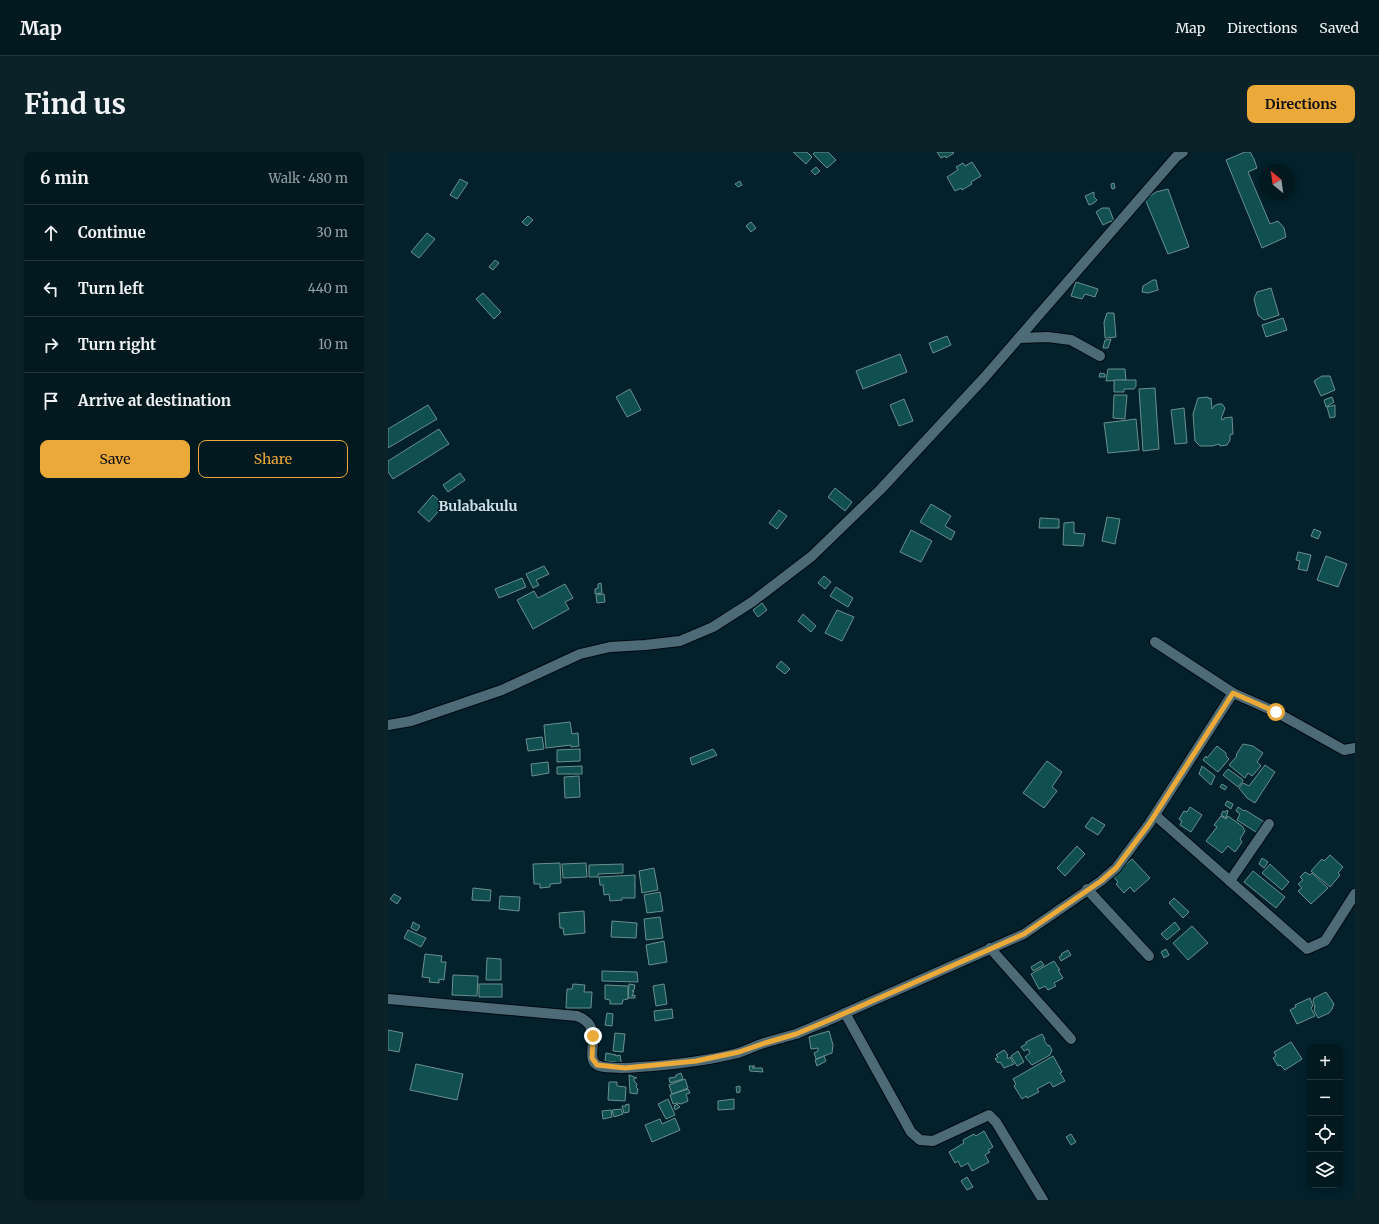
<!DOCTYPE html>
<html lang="en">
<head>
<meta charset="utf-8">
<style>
	body { margin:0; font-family:Merriweather,serif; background:#0c2229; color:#f1f3f6 }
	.controls { position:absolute; right:12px; bottom:12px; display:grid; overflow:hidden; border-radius:8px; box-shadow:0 2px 6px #0003 }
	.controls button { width:36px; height:36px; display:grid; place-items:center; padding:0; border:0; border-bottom:1px solid #23383e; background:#021920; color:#f1f3f6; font:20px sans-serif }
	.compass { position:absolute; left:871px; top:12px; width:36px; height:36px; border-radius:50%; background:#021920; box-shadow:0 2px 6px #0003; rotate:331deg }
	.stop { position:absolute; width:12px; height:12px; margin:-9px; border:3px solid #eba93a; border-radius:50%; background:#fff }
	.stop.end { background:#eba93a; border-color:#fff; box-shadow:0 1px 4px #0008 }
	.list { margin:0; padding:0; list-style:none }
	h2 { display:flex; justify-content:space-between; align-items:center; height:52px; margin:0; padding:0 16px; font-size:17px }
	h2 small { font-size:13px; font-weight:400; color:#96a0a5 }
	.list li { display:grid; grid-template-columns:26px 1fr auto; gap:12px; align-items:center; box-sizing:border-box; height:56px; padding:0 16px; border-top:1px solid #23383e }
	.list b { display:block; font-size:15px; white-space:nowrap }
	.list em { font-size:13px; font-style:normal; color:#96a0a5 }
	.actions { display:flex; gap:8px; padding:12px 16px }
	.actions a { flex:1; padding:9px 0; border:1px solid #eba93a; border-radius:8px; text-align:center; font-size:14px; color:#eba93a }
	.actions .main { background:#eba93a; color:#111 }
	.icon { flex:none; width:22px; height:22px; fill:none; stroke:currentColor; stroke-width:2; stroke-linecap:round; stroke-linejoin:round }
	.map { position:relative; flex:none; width:967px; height:1048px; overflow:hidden; border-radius:8px }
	header { display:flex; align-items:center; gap:24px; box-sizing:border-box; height:56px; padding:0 20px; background:#021920; border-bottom:1px solid #23383e }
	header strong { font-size:19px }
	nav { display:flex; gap:22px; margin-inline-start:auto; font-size:14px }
	.intro { display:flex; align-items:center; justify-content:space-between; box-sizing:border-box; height:96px; padding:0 24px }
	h1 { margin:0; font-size:28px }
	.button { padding:10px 18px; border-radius:8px; background:#eba93a; color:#111; font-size:14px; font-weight:700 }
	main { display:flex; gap:24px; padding:0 24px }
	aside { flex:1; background:#021920; border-radius:8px; box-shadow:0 2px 6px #0003 }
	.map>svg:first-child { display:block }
	.building { fill:#105050; stroke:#6b8f8e }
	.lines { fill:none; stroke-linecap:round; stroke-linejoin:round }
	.street-casing { stroke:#000910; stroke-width:12 }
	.street { stroke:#4c6b77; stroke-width:10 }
	.route { stroke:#eba93a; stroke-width:5 }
	.labels { text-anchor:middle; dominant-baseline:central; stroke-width:3.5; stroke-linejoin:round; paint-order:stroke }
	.quarter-label { font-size:14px; font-weight:bold; fill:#d0e1e8; stroke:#02212b }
</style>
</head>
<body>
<header>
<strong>Map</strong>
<nav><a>Map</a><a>Directions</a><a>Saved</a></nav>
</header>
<div class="intro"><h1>Find us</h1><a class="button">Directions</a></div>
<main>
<aside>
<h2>6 min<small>Walk · 480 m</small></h2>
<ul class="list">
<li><svg class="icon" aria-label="ahead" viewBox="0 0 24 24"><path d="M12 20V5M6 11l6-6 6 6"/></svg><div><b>Continue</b></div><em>30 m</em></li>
<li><svg class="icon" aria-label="left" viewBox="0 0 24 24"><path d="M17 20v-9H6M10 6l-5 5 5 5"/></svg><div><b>Turn left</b></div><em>440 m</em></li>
<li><svg class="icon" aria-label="right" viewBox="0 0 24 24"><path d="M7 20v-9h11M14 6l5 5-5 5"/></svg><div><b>Turn right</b></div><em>10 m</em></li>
<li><svg class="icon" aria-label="arrive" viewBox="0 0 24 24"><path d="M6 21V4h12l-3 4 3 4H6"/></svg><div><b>Arrive at destination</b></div></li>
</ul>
<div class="actions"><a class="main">Save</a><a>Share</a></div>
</aside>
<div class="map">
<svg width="967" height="1048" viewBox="0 0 967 1048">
	<rect width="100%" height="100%" fill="#02212b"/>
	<g class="building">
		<path d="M405,0H419L424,5L418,12Z"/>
		<path d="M427,0H440L448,8L439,16L425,2Z"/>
		<path d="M549,0H565L566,1L558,6L557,4L553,6Z"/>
		<path d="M857,0H862L866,7L869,16L860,20L882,72L890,69L896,76L898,85L874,96L838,8Z"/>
		<path d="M584,10L593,24L583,30L584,32L574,38L573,36L567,39L559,25L570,18L568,15L575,11L577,14Z"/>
		<path d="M428,15L432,19L427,23L423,19Z"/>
		<path d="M72,27L80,31L69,47L62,43Z"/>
		<path d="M352,29L354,33L350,35L347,32Z"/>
		<path d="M726,31L727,36L724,37L723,32Z"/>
		<path d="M780,37L801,95L780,102L757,47L768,40Z"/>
		<path d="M706,40V45L709,48L706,51L701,53L697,44Z"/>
		<path d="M714,56H721L726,69L721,70L715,73L708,60Z"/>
		<path d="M140,64L145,68L139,74L134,70Z"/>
		<path d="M363,70L368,76L363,80L358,74Z"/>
		<path d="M39,81L47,87L31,106L23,100Z"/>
		<path d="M107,108L111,111L105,118L101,115Z"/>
		<path d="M765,128H768L770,138L760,141L754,140L755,134Z"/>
		<path d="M688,130L710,137L707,145L697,142L694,147L683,144Z"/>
		<path d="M883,136L891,163L876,168L870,163L866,147L869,140Z"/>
		<path d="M95,141L113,160L106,167L88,147Z"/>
		<path d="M719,161H726L728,185L717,186L716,170Z"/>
		<path d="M895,166L899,178L878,185L874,173Z"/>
		<path d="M559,184L563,193L545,201L541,191Z"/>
		<path d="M723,187L720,196H715L717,188Z"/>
		<path d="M512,202L519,220L475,237L468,219Z"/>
		<path d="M720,217H737L738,228L718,229Z"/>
		<path d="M712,221L717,222V225H711Z"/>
		<path d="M934,224H942L947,238L933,244L926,229Z"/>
		<path d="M726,228H748V234L746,237H736V240H726Z"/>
		<path d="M767,236L771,297L755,299L751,237Z"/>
		<path d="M242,237L253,258L239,265L228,245Z"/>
		<path d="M726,243H739L737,267L725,266Z"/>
		<path d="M820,245L821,247L823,246L824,257L826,254L830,252H834L837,256L833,267L835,268L836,266L844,265L845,282L842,283V288L839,293L832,294L831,292L824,294H812L807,289L805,262L810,246Z"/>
		<path d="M944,245L946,250L938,255L936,248Z"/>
		<path d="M516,247L525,269L511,274L502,253Z"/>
		<path d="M40,253L49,267L0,296V277Z"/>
		<path d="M947,253V265L942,266L939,255Z"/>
		<path d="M796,256L799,291L787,292L783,258Z"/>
		<path d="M748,267L751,298L720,301L716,271Z"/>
		<path d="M51,277L61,292L5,327L0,320V309Z"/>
		<path d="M72,321L77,328L60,340L55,333Z"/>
		<path d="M447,336L464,350L457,359L440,345Z"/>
		<path d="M45,343L56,353L41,370L30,360Z"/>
		<path d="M543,352L563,364L557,374L567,380L563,388L532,370Z"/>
		<path d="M391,358L399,364L389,377L381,371Z"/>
		<path d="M719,365L732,367L727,392L714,389Z"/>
		<path d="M652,366L671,367V376H651Z"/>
		<path d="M686,370V381L697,382L695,394L675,393L676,371Z"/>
		<path d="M926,377L933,380L930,387L923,384Z"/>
		<path d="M523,378L544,389L533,410L512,400Z"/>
		<path d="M910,400L923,403L919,419L910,417L912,409L908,408Z"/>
		<path d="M938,404L959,412L950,435L929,428Z"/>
		<path d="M156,414L161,422L148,428L151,433L145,436L138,422Z"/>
		<path d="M436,424L443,430L437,437L430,431Z"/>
		<path d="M134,426L138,435L111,446L107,437Z"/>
		<path d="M213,431L214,441L207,442V437L210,436V432Z"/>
		<path d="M177,432L185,446L177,450L181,457L145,477L129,448L146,439L150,446Z"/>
		<path d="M448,435L465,446L460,455L442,444Z"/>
		<path d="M216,442L217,450L209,451L208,443Z"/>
		<path d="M374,451L379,458L370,465L365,458Z"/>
		<path d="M449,458L466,465L454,489L437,481Z"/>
		<path d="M415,462L428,474L423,480L410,469Z"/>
		<path d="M393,509L402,517L397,522L388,515Z"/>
		<path d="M182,570L184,582L190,581L191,594L183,595V593L158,596L156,573Z"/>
		<path d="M154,585L156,597L140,599L138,587Z"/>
		<path d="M855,592L865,594L875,601L869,610L873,614L864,624L860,621L857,626L841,613L849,604L848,603Z"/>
		<path d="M829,594L838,601V604L841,607L830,620L815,608L818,604L819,606Z"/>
		<path d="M192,597V609L169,610V598Z"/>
		<path d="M325,597L329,603L304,613L302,606Z"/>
		<path d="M659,609L674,620L664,635L669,639L656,656L635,641Z"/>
		<path d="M160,610L161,621L144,624L143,612Z"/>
		<path d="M877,613L887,620L867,651L859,646L851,636L855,631L861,634Z"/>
		<path d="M194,614V622H169V615Z"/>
		<path d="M814,614L827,624L823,633L811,622Z"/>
		<path d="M840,617L854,627L855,629L850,635L835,623Z"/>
		<path d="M191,624L192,645L177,646L176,625Z"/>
		<path d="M834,632L839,635L837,638L832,635Z"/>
		<path d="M839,649L845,652L843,657L837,653Z"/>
		<path d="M802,655L814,663L803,680L792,673L794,669L791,667L796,659L799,660Z"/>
		<path d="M850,655L856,659L857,658L878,671L871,682L849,668L852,662L848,659Z"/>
		<path d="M839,658L840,659L838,666L833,663L835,659L837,660Z"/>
		<path d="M833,664L838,667L840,664L854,674L857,679L852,687L854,690L847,700L840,694L834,701L818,689L829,675L826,673Z"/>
		<path d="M704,665L717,673L710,683L697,675Z"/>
		<path d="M689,694L697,702L677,724L669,716Z"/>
		<path d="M942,703L955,715L950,721L952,723L942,735L923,719L934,707L936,709Z"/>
		<path d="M874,706L880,710L876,716L871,712Z"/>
		<path d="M744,707L762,726L746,740L742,735L736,741L728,732L730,730L725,724Z"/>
		<path d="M172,711L173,731L162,732V735L152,736V732H146L145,712Z"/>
		<path d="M198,711L199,725L175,726L174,712Z"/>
		<path d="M235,712V721L210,722V725H201V713Z"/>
		<path d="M882,712L901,730L894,738L874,721Z"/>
		<path d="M266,716L270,738L254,741L251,719Z"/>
		<path d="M865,719L897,745L888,756L856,730Z"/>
		<path d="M917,720L922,723L924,721L940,736L923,752L910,739L914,736L910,732L915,728L912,725Z"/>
		<path d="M247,723V746H234V748L222,749L221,742L216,743L215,733H212L211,725Z"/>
		<path d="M85,736L103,738L102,749L84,748Z"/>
		<path d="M272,740L275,759L259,761L256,743Z"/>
		<path d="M6,742L13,746L9,752L2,747Z"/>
		<path d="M112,744L132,745L131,759L111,757Z"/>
		<path d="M786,746L801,760L795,766L781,751Z"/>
		<path d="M196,759L197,781L176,783L175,776H172L171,761Z"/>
		<path d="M272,765L275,786L258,788L256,767Z"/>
		<path d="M224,769L249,771L248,786L223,785Z"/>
		<path d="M25,770L32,774L29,779L23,776Z"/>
		<path d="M787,770L792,777L779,788L773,782Z"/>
		<path d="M804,774L820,791L800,808L785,791Z"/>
		<path d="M20,778L38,786L33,795L16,786Z"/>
		<path d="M276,789L279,810L261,813L258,793Z"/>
		<path d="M778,797L781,803L776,806L773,800Z"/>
		<path d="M680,798L683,803L673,809L671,805L674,803L673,802Z"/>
		<path d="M37,802L54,804L53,810H58L56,828L51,827V831L41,830L42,826L34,825Z"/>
		<path d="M99,806L113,807V828H98Z"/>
		<path d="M653,809L656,813L645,819L643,815Z"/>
		<path d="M666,809L672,818H670L675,826L666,831L668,834L660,838L657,834L651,837L643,822Z"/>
		<path d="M214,819L249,820L250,830L214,829Z"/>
		<path d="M65,823L90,824L89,844L64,843Z"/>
		<rect x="91" y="832" width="23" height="13"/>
		<path d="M185,832L197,833L196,840H204L203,856H178L179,837H184Z"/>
		<path d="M241,832L247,833L246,838L244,839H246L244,844L247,843V846H240Z"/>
		<path d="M276,832L279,852L268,854L265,834Z"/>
		<path d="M217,833L240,834V847L235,848L234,852H222V848L217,847Z"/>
		<path d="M938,840L946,852L944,857L941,861L930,866L926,858L927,854L925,849L926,846Z"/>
		<path d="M922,846L925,854L923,856L927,864L909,872L902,858L908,855L907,853Z"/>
		<path d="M284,857L285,866L267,869L266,859Z"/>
		<path d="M219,861L225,862L224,874L217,873Z"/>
		<path d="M0,878L15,881L11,900L0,898Z"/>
		<path d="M441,879L445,893L444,901L428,907L426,901L430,899V896L423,897L421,885Z"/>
		<path d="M227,881L237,882L235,900L225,899Z"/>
		<path d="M654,882L657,887L656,888L660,894L661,893L664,898L662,903L644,913L637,905L642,901L640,897L636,899L633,895L638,892V890Z"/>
		<path d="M903,890L914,907L897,918L892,913L890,914L885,906L888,904L886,900Z"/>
		<path d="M616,898L620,903L619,904L620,907L622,905L626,912L616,916L612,910L610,911L607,907L610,905L608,903Z"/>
		<path d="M630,899L636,910L629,914L623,904Z"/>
		<path d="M218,901L228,903V904L232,903L234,914L227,911L228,910L217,909Z"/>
		<path d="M436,904L438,909L429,914L427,908Z"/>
		<path d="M665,904L674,920L672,921L677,929L665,935L662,930L649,937L651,940L639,946L638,944L634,947L626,934L628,932L625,927Z"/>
		<path d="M28,912L75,922L69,948L22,938Z"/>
		<path d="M361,914H367L364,916H374L375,920L362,919Z"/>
		<path d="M293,921L295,927L282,931L281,926L288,925V923Z"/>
		<path d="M241,923L249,926H246V929L249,932L248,935L250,937L249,942L242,941Z"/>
		<path d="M297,927L300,936L284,942L281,933Z"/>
		<path d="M221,930H229V934L238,935L237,949L220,948Z"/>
		<path d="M352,934V940L349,941L348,935Z"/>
		<path d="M300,937L302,941L298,942L300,949L293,952L289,951L285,952L282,943Z"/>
		<path d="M280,947L287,963L278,967L270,952Z"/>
		<path d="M346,947V957L330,958V949Z"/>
		<path d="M241,952V960L236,961L234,954H238L237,953Z"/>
		<path d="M289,952L292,955L287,958L286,954Z"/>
		<path d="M233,957L235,962L226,965L224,958Z"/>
		<path d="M223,958L224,965L215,967L214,959Z"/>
		<path d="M287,966L292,978L264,990L257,973L272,967L274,972Z"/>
		<path d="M596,979L605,995L600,998L602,1000L597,1003L601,1010L584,1019L580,1011L573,1015L570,1009L567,1011L561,1000L576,991L575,988L586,982L588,984Z"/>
		<path d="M683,982L688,990L683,993L678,985Z"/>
		<path d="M579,1025L585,1035L579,1038L573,1029Z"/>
	</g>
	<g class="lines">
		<g class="street-casing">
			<g id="street">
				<path d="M631,186L660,185L683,188L712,204"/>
				<path d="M767,490L845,541L888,560L956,598L967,596"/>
				<path d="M0,573L23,569L114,538L192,502L222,495L257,493L292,489L325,475L364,450L424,404L492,338L596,226L788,5L795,0"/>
				<path d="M767,663L919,797L937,789L967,742"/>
				<path d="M842,729L881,672"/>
				<path d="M699,737L761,804"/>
				<path d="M602,796L683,887"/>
				<path d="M0,847L189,864C219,875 195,905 209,913C217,917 241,916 251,915C284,913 318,909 350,901C359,898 367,894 376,891C386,888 397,885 408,882C418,878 429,873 439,869L636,782L713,729L728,716L761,672L845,541"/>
				<path d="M457,861L523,980L532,988L545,989L601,963L608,970L655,1048"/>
			</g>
		</g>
		<use href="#street" class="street"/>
	</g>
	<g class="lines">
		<path class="route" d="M205,884L204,906L209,913L237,916L308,909L351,900L377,891L408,882L439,869L636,782L713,729L728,716L761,672L845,541L888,560"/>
	</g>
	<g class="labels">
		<g class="quarter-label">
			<text x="90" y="354">Bulabakulu</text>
		</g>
	</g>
</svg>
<div class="controls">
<button>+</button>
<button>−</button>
<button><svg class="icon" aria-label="locate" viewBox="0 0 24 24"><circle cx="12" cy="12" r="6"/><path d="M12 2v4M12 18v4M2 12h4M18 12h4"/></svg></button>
<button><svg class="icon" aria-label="layers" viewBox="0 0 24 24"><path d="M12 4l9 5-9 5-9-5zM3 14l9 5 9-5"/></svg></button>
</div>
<svg class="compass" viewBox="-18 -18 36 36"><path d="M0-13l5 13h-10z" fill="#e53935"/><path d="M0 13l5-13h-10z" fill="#96a0a5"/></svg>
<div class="stop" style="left:888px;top:560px"></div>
<div class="stop end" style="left:205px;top:884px"></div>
</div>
</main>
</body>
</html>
